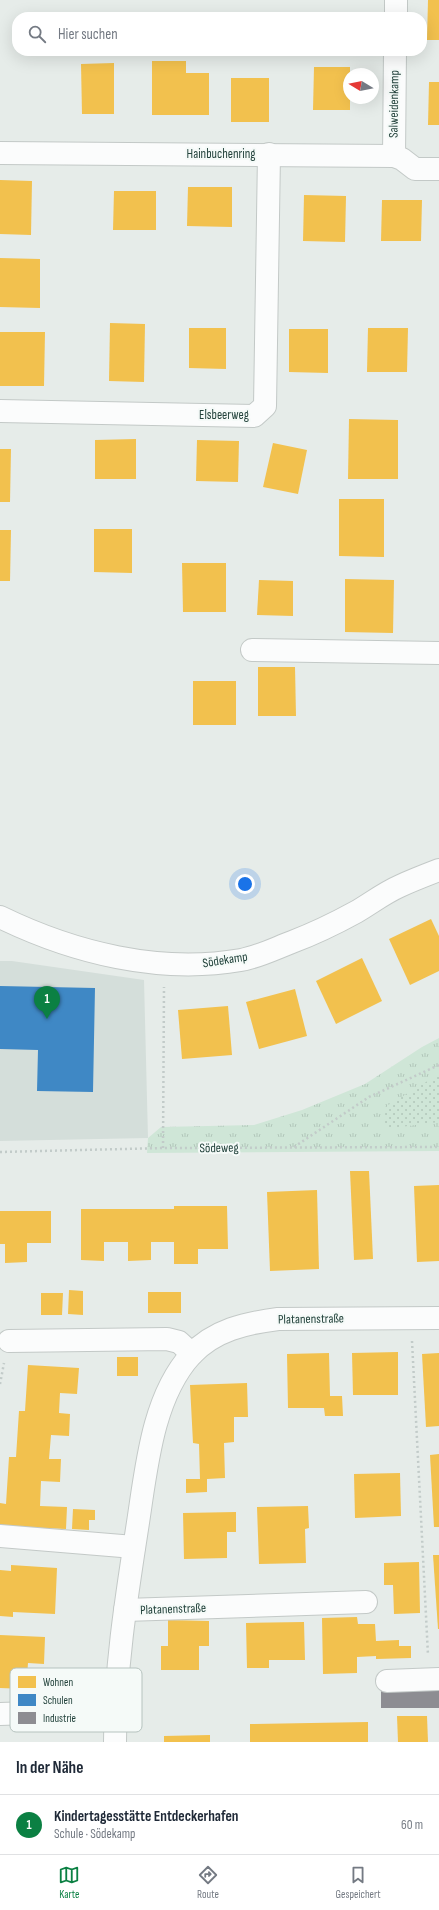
<!DOCTYPE html>
<html lang="de">
<head>
<meta charset="utf-8">
<style>
	body { margin:0; font-family:"Sofia Sans Condensed",sans-serif; background:#f6f6f7; color:#1f2937 }
	.compass { position:absolute; left:343px; top:68px; width:36px; height:36px; border-radius:50%; background:#fff; box-shadow:0 4px 16px #0002; rotate:280deg }
	.you { position:absolute; left:245px; top:884px; width:14px; height:14px; margin:-10px; border:3px solid #fff; border-radius:50%; background:#1a73e8; box-shadow:0 0 0 6px #1a73e833 }
	.badge { display:grid; place-items:center; width:26px; height:26px; border-radius:50%; background:#0b8043; color:#fff; font-size:13px; font-weight:700 }
	.pin { position:absolute; translate:-50% -33px; filter:drop-shadow(0 1px 2px #0008) }
	.pin::after { content:''; position:absolute; top:21px; width:14px; height:12px; background:inherit; clip-path:polygon(0 0,100% 0,50% 100%) }
	.list { margin:0; padding:0; list-style:none }
	h2 { display:flex; justify-content:space-between; align-items:center; height:52px; margin:0; padding:0 16px; font-size:17px }
	h2 small { font-size:13px; font-weight:400; color:#747a83 }
	.list li { display:grid; grid-template-columns:26px 1fr auto; gap:12px; align-items:center; box-sizing:border-box; height:60px; padding:0 16px; border-top:1px solid #e0e1e3 }
	.list b { display:block; font-size:15px; white-space:nowrap }
	.list p { margin:0; font-size:13px; white-space:nowrap; color:#747a83 }
	.list em { font-size:13px; font-style:normal; color:#747a83 }
	.icon { flex:none; width:22px; height:22px; fill:none; stroke:currentColor; stroke-width:2; stroke-linecap:round; stroke-linejoin:round }
	.map { position:relative; flex:none; width:439px; height:1742px; overflow:hidden }
	.search { position:absolute; background:#fff; box-shadow:0 4px 16px #0002; left:12px; right:12px; top:12px; height:44px; display:flex; align-items:center; gap:10px; box-sizing:border-box; padding:0 14px; border-radius:16px; color:#747a83; font-size:15px }
	.sheet { height:112px; background:#fff }
	nav { display:flex; justify-content:space-around; align-items:center; box-sizing:border-box; height:56px; border-top:1px solid #e0e1e3; background:#fff; font-size:11px; color:#747a83 }
	nav a { display:grid; justify-items:center; gap:2px }
	nav .on { color:#0b8043 }
	.map>svg:first-child { display:block }
	.built { fill:#d4deda }
	.grass { fill:url(#grass-tufts) }
	.park { fill:url(#park-dots) }
	.homes { fill:#f2c14e }
	.schools { fill:#3f88c5 }
	.industry { fill:#8d8d92 }
	.lines { fill:none; stroke-linecap:round; stroke-linejoin:round }
	.minor-casing { stroke:#c3c9c7; stroke-width:24 }
	.path { stroke:#c2cbc9; stroke-width:2.5; stroke-dasharray:2 3; stroke-linecap:butt }
	.minor { stroke:#fbfcfc; stroke-width:22 }
	.labels { text-anchor:middle; dominant-baseline:central; stroke-width:4; stroke-linejoin:round; paint-order:stroke }
	.street-label { font-size:13px; fill:#22423b; stroke:#f5faf8 }
	.key { fill:#f5faf8; stroke:#b6c3bf; stroke-width:1 }
	.key-label { font-size:11px; fill:#22423b }
</style>
</head>
<body>
<div class="map">
<svg width="439" height="1742" viewBox="0 0 439 1742">
	<defs>
		<pattern id="grass-tufts" width="24" height="20" patternUnits="userSpaceOnUse"><rect width="24" height="20" fill="#cfe6d7"/><path d="M3 7l-1-3M5 7V3M7 7l1-3M15 17l-1-3M17 17v-4M19 17l1-3" fill="none" stroke="#b1c6b9"/></pattern>
		<pattern id="park-dots" width="8" height="8" patternUnits="userSpaceOnUse"><rect width="8" height="8" fill="#cfe6d7"/><path d="M2 2h.1M6 6h.1" fill="none" stroke="#b1c6b9" stroke-width="1.8" stroke-linecap="round"/></pattern>
	</defs>
	<rect width="100%" height="100%" fill="#e6ece9"/>
	<path class="built" d="M0,961H12L144,980L148,1138L0,1141Z"/>
	<path class="grass" d="M439,1038V1151L147,1153L148,1138L161,1127L254,1125L302,1110L365,1084L422,1047Z"/>
	<path class="park" d="M439,1074V1122L385,1129V1107Z"/>
	<g class="homes">
		<path d="M428,0H439V40H427Z"/>
		<path d="M152,61H186V73H209V115H152Z"/>
		<path d="M114,63V114H82L81,64Z"/>
		<path d="M314,67H350V110H313Z"/>
		<rect x="231" y="78" width="38" height="44"/>
		<path d="M429,82H439V125H428Z"/>
		<path d="M0,180L32,181L31,235L0,234Z"/>
		<path d="M188,187H232V227L187,226Z"/>
		<path d="M114,191H156V230H113Z"/>
		<path d="M304,195L346,196L345,242L303,241Z"/>
		<path d="M382,200H422L421,241H381Z"/>
		<path d="M0,258L40,259V308L0,307Z"/>
		<path d="M110,323L145,324L144,382L109,381Z"/>
		<path d="M189,328H226V369L189,368Z"/>
		<path d="M368,328H408L407,372H367Z"/>
		<path d="M289,329H328V373L289,372Z"/>
		<path d="M0,332H45L44,386H0Z"/>
		<path d="M349,419L398,420V479H348Z"/>
		<path d="M136,439V479H95V440Z"/>
		<path d="M197,440L239,441L238,482L196,481Z"/>
		<path d="M273,443L307,450L298,494L263,487Z"/>
		<path d="M0,449H11L10,502H0Z"/>
		<path d="M339,499H384V557L339,556Z"/>
		<path d="M94,529H132V573L94,572Z"/>
		<path d="M0,530H11L10,581H0Z"/>
		<path d="M182,563H226V612H183Z"/>
		<path d="M345,579L394,580L393,633L345,632Z"/>
		<path d="M259,580L293,581V616L257,615Z"/>
		<path d="M258,667H295L296,716H258Z"/>
		<rect x="193" y="681" width="43" height="44"/>
		<path d="M431,919L439,936V971L410,985L389,939Z"/>
		<path d="M362,958L382,1001L336,1024L316,981Z"/>
		<path d="M295,989L307,1036L259,1049L246,1002Z"/>
		<path d="M228,1006L232,1055L182,1059L178,1010Z"/>
		<path d="M350,1171H369L373,1259L354,1260Z"/>
		<path d="M439,1185V1261L417,1262L414,1186Z"/>
		<path d="M317,1190L319,1269L270,1271L267,1192Z"/>
		<path d="M174,1206H227L228,1249H198V1264H174V1242H151V1260L128,1261V1242H104V1261L81,1260V1209H174Z"/>
		<path d="M0,1211H51V1243H27V1262L5,1263V1244H0Z"/>
		<path d="M69,1290L83,1291V1315L68,1314Z"/>
		<rect x="148" y="1292" width="33" height="21"/>
		<path d="M41,1293H63L62,1315H41Z"/>
		<path d="M398,1352V1395H353L352,1353Z"/>
		<path d="M329,1353L330,1396H342L343,1416H325L324,1408H288L287,1354Z"/>
		<path d="M439,1353V1426L426,1427L422,1354Z"/>
		<rect x="117" y="1357" width="21" height="19"/>
		<path d="M28,1365L79,1368L77,1394L60,1393L59,1413L70,1414L69,1436L51,1435L49,1459H61L60,1482L41,1481L40,1506L67,1507L66,1529L0,1526V1503L6,1504L9,1457H16L19,1411H25Z"/>
		<path d="M247,1383L248,1417H234V1442L224,1443L225,1478L207,1479V1492L186,1493V1479H200L199,1444L193,1443L190,1385Z"/>
		<path d="M439,1454V1527H434L430,1455Z"/>
		<path d="M400,1473L401,1516L355,1518L354,1474Z"/>
		<path d="M308,1506L309,1528L305,1529L306,1563L259,1564L257,1507Z"/>
		<path d="M73,1509L95,1510V1520H89V1530L72,1529Z"/>
		<path d="M236,1512V1532H227V1558L184,1559L183,1513Z"/>
		<path d="M433,1555H439V1629H438Z"/>
		<path d="M419,1562L420,1613L394,1614L393,1585H384V1563Z"/>
		<path d="M11,1565L57,1568L55,1614L13,1612V1617L0,1616V1570L11,1571Z"/>
		<path d="M357,1617L358,1624H375L376,1641L399,1640V1646H411V1658L376,1659V1656L357,1657V1673L323,1674L322,1618Z"/>
		<path d="M168,1620L209,1621V1646H199V1670H161V1646H168Z"/>
		<path d="M304,1622L305,1660H269V1668H247L246,1623Z"/>
		<path d="M0,1635L45,1637L44,1664L28,1663L26,1689L0,1688Z"/>
		<path d="M397,1716H427L428,1742H398Z"/>
		<path d="M368,1722V1742H250V1724Z"/>
		<path d="M210,1735V1742H164V1736Z"/>
	</g>
	<path class="schools" d="M0,986L95,988L93,1092L37,1091L38,1050L0,1049Z"/>
	<path class="industry" d="M439,1689V1708H381V1690Z"/>
	<g class="lines">
		<g class="minor-casing">
			<g id="minor">
				<path d="M396,17V0"/>
				<path d="M0,153L394,156L402,159L415,169H439"/>
				<path d="M394,156L395,51"/>
				<path d="M0,411L254,416L265,406L269,154"/>
				<path d="M252,650L439,653"/>
				<path d="M0,917C74,953 159,974 241,960C258,957 276,948 292,942C313,934 336,923 356,912C370,904 384,893 400,886C413,880 426,875 439,870"/>
				<path d="M9,1341L167,1339L179,1342L192,1354"/>
				<path d="M0,1536L134,1547"/>
				<path d="M125,1610L366,1602"/>
				<path d="M387,1681L439,1679"/>
				<path d="M0,1714L115,1710"/>
				<path d="M115,1742C115,1670 126,1600 137,1529C146,1473 151,1399 191,1355C214,1330 246,1323 278,1319L439,1318"/>
			</g>
		</g>
		<g class="path">
			<path d="M294,1147L369,1097L439,1065"/>
			<path d="M163,1148L164,987"/>
			<path d="M0,1152L163,1148L439,1147"/>
			<path d="M412,1341L428,1655"/>
			<path d="M0,1384L4,1363"/>
		</g>
		<use href="#minor" class="minor"/>
	</g>
	<g class="labels">
		<g class="street-label">
			<text transform="translate(394 104) rotate(-89)">Salweidenkamp</text>
			<text x="221" y="154">Hainbuchenring</text>
			<text x="224" y="415">Elsbeerweg</text>
			<text transform="translate(225 960) rotate(-9)">Södekamp</text>
			<text transform="translate(219 1148) rotate(-1)">Södeweg</text>
			<text transform="translate(311 1319) rotate(-1)">Platanenstraße</text>
			<text transform="translate(173 1609) rotate(-2)">Platanenstraße</text>
		</g>
	</g>
	<rect x="10" y="1668" width="132" height="64" rx="6" class="key"/>
	<rect x="18" y="1676" width="18" height="12" fill="#f2c14e"/>
	<rect x="18" y="1694" width="18" height="12" fill="#3f88c5"/>
	<rect x="18" y="1712" width="18" height="12" fill="#8d8d92"/>
	<g class="key-label">
		<text x="43" y="1686">Wohnen</text>
		<text x="43" y="1704">Schulen</text>
		<text x="43" y="1722">Industrie</text>
	</g>
</svg>
<svg class="compass" viewBox="-18 -18 36 36"><path d="M0-13l5 13h-10z" fill="#e53935"/><path d="M0 13l5-13h-10z" fill="#747a83"/></svg>
<div class="you"></div>
<div class="pin badge" style="left:47px;top:1019px">1</div>
<div class="search"><svg class="icon" aria-label="search" viewBox="0 0 24 24"><circle cx="10" cy="10" r="6"/><path d="M15 15l6 6"/></svg>Hier suchen</div>
</div>
<section class="sheet">
<h2>In der Nähe<small></small></h2>
<ul class="list">
<li><span class="badge">1</span><div><b>Kindertagesstätte Entdeckerhafen</b><p>Schule · Södekamp</p></div><em>60 m</em></li>
</ul>
</section>
<nav>
<a class="on"><svg class="icon" aria-label="map" viewBox="0 0 24 24"><path d="M3 6l6-2 6 2 6-2v14l-6 2-6-2-6 2zM9 4v14M15 6v14"/></svg>Karte</a>
<a><svg class="icon" aria-label="directions" viewBox="0 0 24 24"><path d="M12 3l9 9-9 9-9-9zM9 14v-3h6M13 9l2 2-2 2"/></svg>Route</a>
<a><svg class="icon" aria-label="saved" viewBox="0 0 24 24"><path d="M7 4h10v16l-5-4-5 4z"/></svg>Gespeichert</a>
</nav>
</body>
</html>
